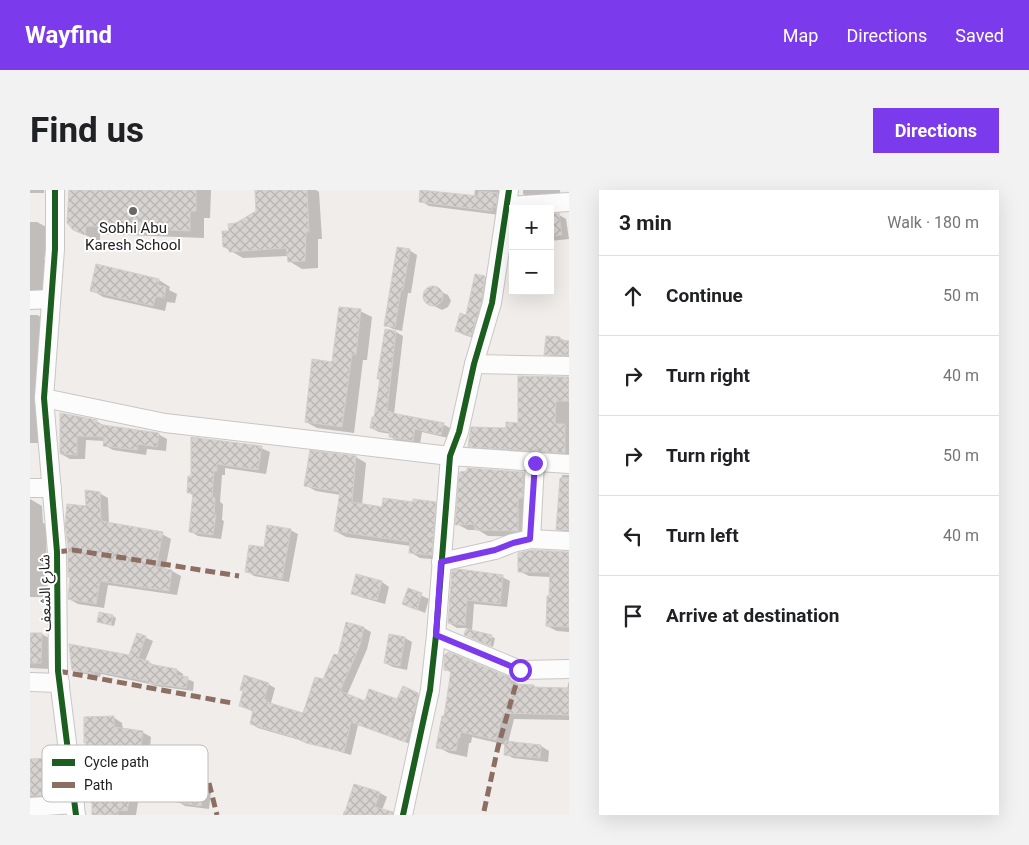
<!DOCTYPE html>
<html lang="en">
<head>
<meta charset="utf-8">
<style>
	body { margin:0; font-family:Roboto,"Noto Sans Arabic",sans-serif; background:#f2f2f2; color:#202124 }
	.controls { position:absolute; right:15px; top:15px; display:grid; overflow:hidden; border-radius:0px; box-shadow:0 5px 20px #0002 }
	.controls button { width:45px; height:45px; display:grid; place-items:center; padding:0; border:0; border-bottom:1px solid #e0e0e0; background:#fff; color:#202124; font:25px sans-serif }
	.stop { position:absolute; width:15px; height:15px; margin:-11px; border:4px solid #7c3aed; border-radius:50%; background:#fff }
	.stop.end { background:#7c3aed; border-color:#fff; box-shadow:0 1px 5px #0008 }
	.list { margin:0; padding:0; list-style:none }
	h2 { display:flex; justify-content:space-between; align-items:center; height:65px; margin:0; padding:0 20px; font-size:21px }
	h2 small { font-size:16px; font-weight:400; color:#757577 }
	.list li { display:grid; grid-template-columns:32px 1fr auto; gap:15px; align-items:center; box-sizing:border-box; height:80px; padding:0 20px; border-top:1px solid #e0e0e0 }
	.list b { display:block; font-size:19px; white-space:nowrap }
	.list em { font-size:16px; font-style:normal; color:#757577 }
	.icon { flex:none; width:28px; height:28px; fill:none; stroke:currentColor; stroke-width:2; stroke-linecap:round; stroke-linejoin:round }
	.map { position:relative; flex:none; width:539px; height:625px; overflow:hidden; border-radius:0px }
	header { display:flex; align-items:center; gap:30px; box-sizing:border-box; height:70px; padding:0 25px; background:#7c3aed; color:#fff }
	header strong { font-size:24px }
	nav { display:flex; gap:28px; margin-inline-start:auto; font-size:18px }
	.intro { display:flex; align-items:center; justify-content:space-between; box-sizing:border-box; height:120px; padding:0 30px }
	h1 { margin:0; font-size:35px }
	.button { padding:12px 22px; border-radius:0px; background:#7c3aed; color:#fff; font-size:18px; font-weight:700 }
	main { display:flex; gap:30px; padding:0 30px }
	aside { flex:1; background:#fff; border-radius:0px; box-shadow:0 5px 20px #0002 }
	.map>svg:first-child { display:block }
	.shadow { fill:#0003 }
	.building { fill:url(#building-cross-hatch); stroke:#d3cfcb }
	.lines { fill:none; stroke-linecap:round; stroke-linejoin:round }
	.minor-casing { stroke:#c8c7c6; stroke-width:20 }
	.minor { stroke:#fdfcfc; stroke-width:18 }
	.quiet { stroke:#8d6e63; stroke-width:5; stroke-dasharray:10 5; stroke-linecap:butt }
	.cycleway-casing { stroke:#fff; stroke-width:9 }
	.cycleway { stroke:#1b5e20; stroke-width:6 }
	.route { stroke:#7c3aed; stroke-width:6 }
	.poi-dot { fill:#696867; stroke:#fff; stroke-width:2 }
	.labels { text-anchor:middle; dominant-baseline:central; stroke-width:4; stroke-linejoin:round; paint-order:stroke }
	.poi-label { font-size:15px; fill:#212121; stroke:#fff }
	.street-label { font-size:15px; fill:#212121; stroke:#fff }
	.key { fill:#fff; stroke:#bcbcbc; stroke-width:1 }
	.key-label { font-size:14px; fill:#212121 }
</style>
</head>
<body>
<header>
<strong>Wayfind</strong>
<nav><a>Map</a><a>Directions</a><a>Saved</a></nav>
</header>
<div class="intro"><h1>Find us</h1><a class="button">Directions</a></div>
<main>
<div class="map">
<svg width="539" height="625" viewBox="0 0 539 625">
	<defs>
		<pattern id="building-cross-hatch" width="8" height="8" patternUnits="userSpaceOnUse" patternTransform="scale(1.25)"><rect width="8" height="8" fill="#d7d3d1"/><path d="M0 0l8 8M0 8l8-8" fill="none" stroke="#b8b5b3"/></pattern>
	</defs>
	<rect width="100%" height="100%" fill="#f0edea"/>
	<g class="shadow">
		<rect x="0" y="0" width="14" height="3"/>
		<path d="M40,0H181L180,28H174V48L70,44V52L43,39Z"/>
		<path d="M226,0H286L289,2L292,49H288V78L272,79L259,71L258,66L213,68L194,57L200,42L207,34L228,21Z"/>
		<path d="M445,0H477L470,25L399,16L391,11L444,7Z"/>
		<path d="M493,0H530L531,8L504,10L493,4Z"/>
		<path d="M520,25H529L536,29L539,49L520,51Z"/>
		<path d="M0,32H7L18,38L17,67H14V105L0,108Z"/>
		<path d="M379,60L387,65L381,103H378L372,141L363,139L355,135Z"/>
		<path d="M455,87L462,91L448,149L434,145L427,141L437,126Z"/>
		<path d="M129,90L140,97L139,100L147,104L145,113L137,112L135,121L73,107L62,100Z"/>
		<path d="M403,98L418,105L421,111L418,117L412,120L398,113L395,107L397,100Z"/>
		<path d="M330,121L342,127L337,170H333L324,243L287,238L276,232Z"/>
		<path d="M0,125H7L17,130L12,253H0Z"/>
		<path d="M366,142L373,146L364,224L413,234L420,238L418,248L392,242L390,254L368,251L360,247L361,244L349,242L341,238Z"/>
		<path d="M529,148L539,152V169L523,168L516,164Z"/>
		<path d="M539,188V268L449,262L439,256L490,234Z"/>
		<path d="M31,224L66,231L75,236L128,244L137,249L136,261L117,259L116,265L83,260L74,255L75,251L56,250L55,269H40L31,264Z"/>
		<path d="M162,248L231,258L240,262L236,284L195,278V285H192L190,312L193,314L192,330L194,331L191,349L168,346L160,341L164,306L158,302L162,287Z"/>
		<path d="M326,267L336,273L332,315L353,318L384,313H405L416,319L412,370L390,368L380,362L381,356L316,347L305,341L311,305L286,301L275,295Z"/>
		<path d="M439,279L493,283L504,289L499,347L458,346L448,340H438L427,334Z"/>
		<path d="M532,285H539V345L528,339Z"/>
		<path d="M69,303L78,308L79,334L132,344L141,349L135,380L142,381L151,386L147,405L78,395L74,418L48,414L39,409L57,318Z"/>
		<path d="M0,309L12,316L13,333L16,334L17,407H0Z"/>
		<path d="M260,340L268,344L259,392L224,386L217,381L235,358Z"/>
		<path d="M502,361L539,363V442L527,441L517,436L520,407L521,387L499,386L489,381Z"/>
		<path d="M423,381L472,387L480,391L477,417L444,414L442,441L465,448L463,457L436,445L437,438H427L419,433Z"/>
		<path d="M327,386L352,392L359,397L355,414L330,407L323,403Z"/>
		<path d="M379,400L399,409L395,423L374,414Z"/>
		<path d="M83,426L86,428L84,436L68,432Z"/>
		<path d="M316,434L334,438L341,442L337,459L317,505L336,512L368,510L374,498L395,508L383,555L328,535L321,565L228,538L221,534L224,522L210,516L238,494L245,498L241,513L274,525L308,467Z"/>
		<path d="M0,444H12L22,450L21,479L0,478Z"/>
		<path d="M108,444L123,451L115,471L127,476L147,480L153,484V487L164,492L163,501L125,496L120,494L71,484L70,487L50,483L43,479L100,466Z"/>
		<path d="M375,448L382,452L377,480L363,477L355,473Z"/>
		<path d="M415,479L480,489L492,496H504L508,498L537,499L539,491V530L484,529L478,553L511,556L519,561L518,572L483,568L475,564L476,555L442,547L441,553H439L437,567L419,563L408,557L415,527L422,483Z"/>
		<path d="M83,527L92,533L93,540L112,542L121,547L118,578L100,576L97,607L108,612L106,625H63V614L57,610L58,584L55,582Z"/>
		<path d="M25,570L34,575L35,609L0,615V571Z"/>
		<path d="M175,591L182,595L179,619L155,616L147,611Z"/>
		<path d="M325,595L350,603L357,607L352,620L358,625H313L314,621L317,622Z"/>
	</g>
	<g class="building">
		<path d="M39,0H166V21H160V41L56,36L55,45L43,40L37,33Z"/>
		<path d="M225,0H277L279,42H276L275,71L258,72L256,58L199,62V57H193L192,41H199L198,34L206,33L226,21Z"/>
		<path d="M390,0L448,6L449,1L468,3L466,17H462V21L389,12Z"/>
		<path d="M529,23L532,45L520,46V24Z"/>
		<path d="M367,57L380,59L373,100H371L365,137L354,136Z"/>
		<path d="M66,74L129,89L128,95L136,97L134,108L126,106L123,116L60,101Z"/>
		<path d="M445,84L455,86L452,111L441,146L425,141L430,123L436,125Z"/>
		<circle cx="403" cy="106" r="10"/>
		<path d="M309,117L331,119L326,165L322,164L312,237L275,232L282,169L302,172Z"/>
		<path d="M355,139L366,141L357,221L362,222V223L414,233L411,245L385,239L383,251L359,247L360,242L340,238L342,227H344L350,189H347Z"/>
		<path d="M516,146L530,147V150L539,151V165H514Z"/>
		<path d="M488,186L539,187V211H526L525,234H535V263L438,257L441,237L476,238V232L488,233Z"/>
		<path d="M30,223L67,230L66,234L129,243L127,257L108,254L107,260L73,256L74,247L47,246V265L30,264Z"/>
		<path d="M161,247L232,256L228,280L187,274V281H184L182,307L185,308L184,325H186L183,345L159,342L163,303H157L158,286H161Z"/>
		<path d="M280,260L326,266L322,312L352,317L353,308L383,312V309L406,312L402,365L379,363L380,352L304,341L310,302L274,296Z"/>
		<path d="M437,278L493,282V308H488V341L445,340V334L425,335L429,282L437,281Z"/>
		<path d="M530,288H539V340H526Z"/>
		<path d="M55,300L70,302L71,331L133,342L126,377L142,380L139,401L70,391L66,414L38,409L40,387H38V356L35,334L37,314L56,316Z"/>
		<path d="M237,335L261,339L252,389L215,382L219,355L234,357Z"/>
		<path d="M502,360L539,362V437L516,436L517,406H519L520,382H488V363Z"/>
		<path d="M428,379L473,385L470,414L437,410L435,435L418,433L422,380Z"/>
		<path d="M326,384L352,391L347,410L321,404Z"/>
		<path d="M378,398L392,403L387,420L372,414Z"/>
		<path d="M69,422L83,425L81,435L67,432Z"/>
		<path d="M316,432L334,437L330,455L310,501L335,511L339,499L367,509L373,496L388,503L385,519L380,531L382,532L381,537L375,552L321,532L314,562L276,553L266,548L220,534L223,520L209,516L213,501L210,500L214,485L239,493L234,509L237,510L236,512L273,523L285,487L293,489L304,464L308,465Z"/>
		<path d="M436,439L462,445L460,456L434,445Z"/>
		<path d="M0,443H12L11,473H0Z"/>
		<path d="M107,443L116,446L108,469L119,471V474L147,479L146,485L158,487L156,498L117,493V491L64,481V484L42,480L39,454L99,465Z"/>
		<path d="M359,444L375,447L370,476L354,473Z"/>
		<path d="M419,462L481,488L480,494L504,495V497L539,498V525L473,523L466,550L431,542L430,548L428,547L426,561L406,558L412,526H414L421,481L414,480V465Z"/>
		<path d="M84,526V537L113,541L109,574L91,572L88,604L100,606L97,621L88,620V625H62V611H56L57,583H54L56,553H54V527Z"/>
		<path d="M475,551L511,555L510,568L474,565Z"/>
		<path d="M25,568L27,605L0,606V569Z"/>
		<path d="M149,586L175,590L171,616L146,612Z"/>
		<path d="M324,594L350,602L345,617L363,622V625H314Z"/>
	</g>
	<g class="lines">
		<g class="minor-casing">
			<g id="minor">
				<path d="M25,0V59L14,208L27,362L28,481L46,625"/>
				<path d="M477,16L539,12"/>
				<path d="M0,110L21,109"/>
				<path d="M444,174L539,176"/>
				<path d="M14,208L135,233L420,266L539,274"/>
				<path d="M0,298H22"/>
				<path d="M501,349L505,273"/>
				<path d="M411,372L465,360L483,353L501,349L539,351"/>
				<path d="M406,445L490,480L539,479"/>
				<path d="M0,492L30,493"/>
				<path d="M0,617L45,614"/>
				<path d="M373,625L400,500L406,445L420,266L429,242L444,174L462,113L479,0"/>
			</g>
		</g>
		<use href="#minor" class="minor"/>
		<g class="quiet">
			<path d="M27,362L43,360L209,386"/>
			<path d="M28,481L202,513"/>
			<path d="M179,593L187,625"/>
			<path d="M454,621L468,557L490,480"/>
		</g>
		<g class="cycleway-casing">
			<g id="cycleway">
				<path d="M25,0V59L14,208L27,362L28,481L46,625"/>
				<path d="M373,625L400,500L406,445L420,266L429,242L444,174L462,113L479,0"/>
			</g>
		</g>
		<use href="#cycleway" class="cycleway"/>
	</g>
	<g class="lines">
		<path class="route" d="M490,480L406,445L411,372L465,360L483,353L500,349L505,273"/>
	</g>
	<circle class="poi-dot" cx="103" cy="21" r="5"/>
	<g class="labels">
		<g class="poi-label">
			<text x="103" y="38">Sobhi Abu<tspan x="103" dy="17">Karesh School</tspan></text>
		</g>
		<g class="street-label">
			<text transform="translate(15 403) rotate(-91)">شارع الشعف</text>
		</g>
	</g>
	<rect x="12" y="555" width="166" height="57" rx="8" class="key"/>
	<rect x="22" y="569" width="23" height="7" fill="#1b5e20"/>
	<rect x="22" y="592" width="23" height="6" fill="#8d6e63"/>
	<g class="key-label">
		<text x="54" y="577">Cycle path</text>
		<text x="54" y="600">Path</text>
	</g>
</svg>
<div class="controls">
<button>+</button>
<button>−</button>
</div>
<div class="stop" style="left:490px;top:480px"></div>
<div class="stop end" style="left:505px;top:273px"></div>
</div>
<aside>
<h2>3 min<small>Walk · 180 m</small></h2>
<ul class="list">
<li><svg class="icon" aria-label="ahead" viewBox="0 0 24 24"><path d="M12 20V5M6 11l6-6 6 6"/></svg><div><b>Continue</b></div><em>50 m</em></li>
<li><svg class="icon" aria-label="right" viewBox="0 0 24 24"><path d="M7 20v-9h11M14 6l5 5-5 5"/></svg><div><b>Turn right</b></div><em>40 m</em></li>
<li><svg class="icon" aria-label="right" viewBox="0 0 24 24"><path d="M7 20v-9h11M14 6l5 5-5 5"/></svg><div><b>Turn right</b></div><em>50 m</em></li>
<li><svg class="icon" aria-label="left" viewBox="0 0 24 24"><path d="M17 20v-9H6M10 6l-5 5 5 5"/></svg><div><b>Turn left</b></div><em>40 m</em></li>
<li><svg class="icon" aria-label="arrive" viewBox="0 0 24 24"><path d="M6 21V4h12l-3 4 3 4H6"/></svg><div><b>Arrive at destination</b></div></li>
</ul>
</aside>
</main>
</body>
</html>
